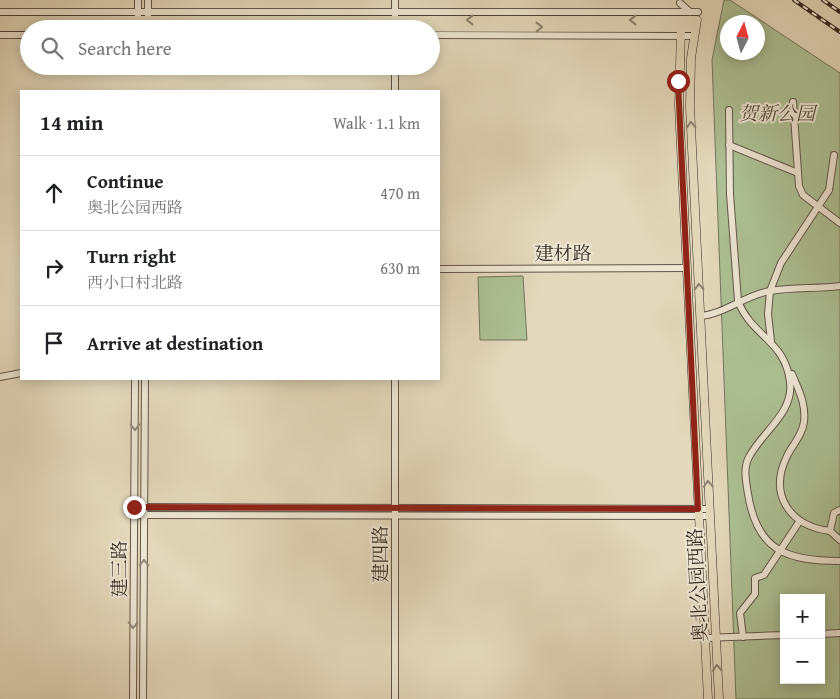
<!DOCTYPE html>
<html lang="en">
<head>
<meta charset="utf-8">
<style>
	body { margin:0; font-family:"Gentium Book Plus","Noto Serif SC",serif; background:#f2f2f2; color:#202124 }
	.controls { position:absolute; right:15px; bottom:15px; display:grid; overflow:hidden; border-radius:0px; box-shadow:0 2px 12px #0003 }
	.controls button { width:45px; height:45px; display:grid; place-items:center; padding:0; border:0; border-bottom:1px solid #e0e0e0; background:#fff; color:#202124; font:25px sans-serif }
	.compass { position:absolute; left:720px; top:15px; width:45px; height:45px; border-radius:50%; background:#fff; box-shadow:0 2px 12px #0003; rotate:6deg }
	.stop { position:absolute; width:15px; height:15px; margin:-11px; border:4px solid #8f2418; border-radius:50%; background:#fff }
	.stop.end { background:#8f2418; border-color:#fff; box-shadow:0 1px 5px #0008 }
	.list { margin:0; padding:0; list-style:none }
	h2 { display:flex; justify-content:space-between; align-items:center; height:65px; margin:0; padding:0 20px; font-size:21px }
	h2 small { font-size:16px; font-weight:400; color:#757577 }
	.list li { display:grid; grid-template-columns:32px 1fr auto; gap:15px; align-items:center; box-sizing:border-box; height:75px; padding:0 20px; border-top:1px solid #e0e0e0 }
	.list b { display:block; font-size:19px; white-space:nowrap }
	.list p { margin:0; font-size:16px; white-space:nowrap; color:#757577 }
	.list em { font-size:16px; font-style:normal; color:#757577 }
	.icon { flex:none; width:28px; height:28px; fill:none; stroke:currentColor; stroke-width:2; stroke-linecap:round; stroke-linejoin:round }
	.map { position:relative; flex:none; width:840px; height:699px; overflow:hidden }
	.search { position:absolute; background:#fff; box-shadow:0 2px 12px #0003; left:20px; top:20px; width:420px; height:55px; display:flex; align-items:center; gap:12px; box-sizing:border-box; padding:0 18px; border-radius:28px; color:#757577; font-size:19px }
	.panel { position:absolute; background:#fff; box-shadow:0 2px 12px #0003; left:20px; top:90px; width:420px; height:290px; border-radius:0px }
	.map>svg:first-child { display:block }
	.green { fill:#adc095; stroke:#72765c; fill-rule:evenodd }
	.lines { fill:none; stroke-linecap:round; stroke-linejoin:round }
	.minor-casing { stroke:#62564a; stroke-width:8 }
	.major-casing { stroke:#372b24; stroke-width:9 }
	.minor { stroke:#ede6d3; stroke-width:6 }
	.major { stroke:#e3d8bb; stroke-width:8 }
	.rail-casing { stroke:#372b24; stroke-width:4 }
	.rail { stroke:#ede6d3; stroke-width:2; stroke-dasharray:5.5; stroke-linecap:butt }
	.oneway { stroke:#8d8270 }
	.oneway2 { stroke:#92887c }
	.route { stroke:#8f2418; stroke-width:6 }
	.labels { text-anchor:middle; dominant-baseline:central; stroke-width:4; stroke-linejoin:round; paint-order:stroke }
	.park-label { font-size:19px; font-style:italic; fill:#4f493b; stroke:#ede6d3 }
	.street-label { font-size:19px; fill:#372b24; stroke:#ede6d3 }
</style>
</head>
<body>
<div class="map">
<svg width="840" height="699" viewBox="0 0 840 699">
	<rect width="100%" height="100%" fill="#e3d8bb"/>
	<filter id="stains"><feTurbulence type="fractalNoise" baseFrequency=".004" numOctaves="4"/><feColorMatrix values="0 0 0 0 .2 0 0 0 0 .09 0 0 0 0 .02 0 0 0 .5 -.17"/></filter>
	<radialGradient id="worn" r=".72"><stop offset=".6" stop-color="#630" stop-opacity="0"/><stop offset="1" stop-color="#630" stop-opacity=".3"/></radialGradient>
	<g class="green">
		<path d="M724,0H730L840,73V699H736L712,60ZM728,22H758V52H728ZM784,598H821V680H784Z"/>
		<path d="M523,276L527,340H480L478,277Z"/>
	</g>
	<g class="lines">
		<g class="minor-casing">
			<g id="minor">
				<path d="M395,0V29"/>
				<path d="M680,3L690,12"/>
				<path d="M0,12H698"/>
				<path d="M138,16V0"/>
				<path d="M148,16V0"/>
				<path d="M0,35H29"/>
				<path d="M431,35L694,36"/>
				<path d="M395,91V66"/>
				<path d="M793,102L799,186L803,195L840,223"/>
				<path d="M729,110L730,194L738,301C752,337 785,340 790,382C794,413 762,432 749,457C743,468 746,481 748,494C757,551 787,561 840,561"/>
				<path d="M729,145L798,173"/>
				<path d="M439,269L687,268"/>
				<path d="M700,316C725,314 745,295 770,291C792,287 817,289 840,286"/>
				<path d="M771,341L768,314L770,291L781,263L829,190L834,155"/>
				<path d="M792,374C799,391 806,403 804,422C802,436 793,444 787,456C768,495 790,526 830,531"/>
				<path d="M0,377L21,373"/>
				<path d="M134,507L709,509"/>
				<path d="M840,510L834,513L830,531L840,540"/>
				<path d="M134,515L710,516"/>
				<path d="M821,634L840,633"/>
				<path d="M743,637L740,613L755,594V578L764,575L799,522"/>
				<path d="M705,638L784,635"/>
				<path d="M133,699L135,379"/>
				<path d="M143,699L145,379"/>
				<path d="M395,699V379"/>
			</g>
		</g>
		<g class="major-casing">
			<g id="major">
				<path d="M0,20H697L691,58L690,107L719,699"/>
				<path d="M0,27L695,28"/>
				<path d="M681,28L679,106L708,699"/>
			</g>
		</g>
		<use href="#minor" class="minor"/>
		<use href="#major" class="major"/>
		<g class="rail-casing">
			<g id="rail">
				<path d="M794,0L840,32"/>
				<path d="M823,0L840,12"/>
			</g>
		</g>
		<use href="#rail" class="rail"/>
	</g>
	<defs><path id="oneway-chevron" d="M-2-3.5L2.5 0L-2 3.5" fill="none" stroke-width="1.6" stroke-linecap="round" stroke-linejoin="round" transform="scale(1.25)"/></defs>
	<g class="oneway">
		<use href="#oneway-chevron" transform="translate(470 20) rotate(-180)"/>
		<use href="#oneway-chevron" transform="translate(633 20) rotate(180)"/>
		<use href="#oneway-chevron" transform="translate(539 27)"/>
		<use href="#oneway-chevron" transform="translate(691 125) rotate(-93)"/>
		<use href="#oneway-chevron" transform="translate(699 287) rotate(-93)"/>
		<use href="#oneway-chevron" transform="translate(708 484) rotate(-93)"/>
		<use href="#oneway-chevron" transform="translate(717 668) rotate(-93)"/>
	</g>
	<g class="oneway2">
		<use href="#oneway-chevron" transform="translate(135 427) rotate(90)"/>
		<use href="#oneway-chevron" transform="translate(144 563) rotate(-90)"/>
		<use href="#oneway-chevron" transform="translate(133 625) rotate(90)"/>
	</g>
	<g class="lines">
		<path class="route" d="M134,507L698,509L678,81"/>
	</g>
	<g class="labels">
		<g class="park-label">
			<text x="777" y="113">贺新公园</text>
		</g>
		<g class="street-label">
			<text x="563" y="253">建材路</text>
			<text transform="translate(380 554) rotate(-90)">建四路</text>
			<text transform="translate(119 569) rotate(-90)">建三路</text>
			<text transform="translate(697 585) rotate(-93)">奥北公园西路</text>
		</g>
	</g>
	<rect width="100%" height="100%" filter="url(#stains)"/>
	<rect width="100%" height="100%" fill="url(#worn)"/>
</svg>
<div class="controls">
<button>+</button>
<button>−</button>
</div>
<svg class="compass" viewBox="-18 -18 36 36"><path d="M0-13l5 13h-10z" fill="#e53935"/><path d="M0 13l5-13h-10z" fill="#757577"/></svg>
<div class="stop" style="left:678px;top:81px"></div>
<div class="stop end" style="left:134px;top:507px"></div>
<div class="search"><svg class="icon" aria-label="search" viewBox="0 0 24 24"><circle cx="10" cy="10" r="6"/><path d="M15 15l6 6"/></svg>Search here</div>
<section class="panel">
<h2>14 min<small>Walk · 1.1 km</small></h2>
<ul class="list">
<li><svg class="icon" aria-label="ahead" viewBox="0 0 24 24"><path d="M12 20V5M6 11l6-6 6 6"/></svg><div><b>Continue</b><p>奥北公园西路</p></div><em>470 m</em></li>
<li><svg class="icon" aria-label="right" viewBox="0 0 24 24"><path d="M7 20v-9h11M14 6l5 5-5 5"/></svg><div><b>Turn right</b><p>西小口村北路</p></div><em>630 m</em></li>
<li><svg class="icon" aria-label="arrive" viewBox="0 0 24 24"><path d="M6 21V4h12l-3 4 3 4H6"/></svg><div><b>Arrive at destination</b></div></li>
</ul>
</section>
</div>
</body>
</html>
